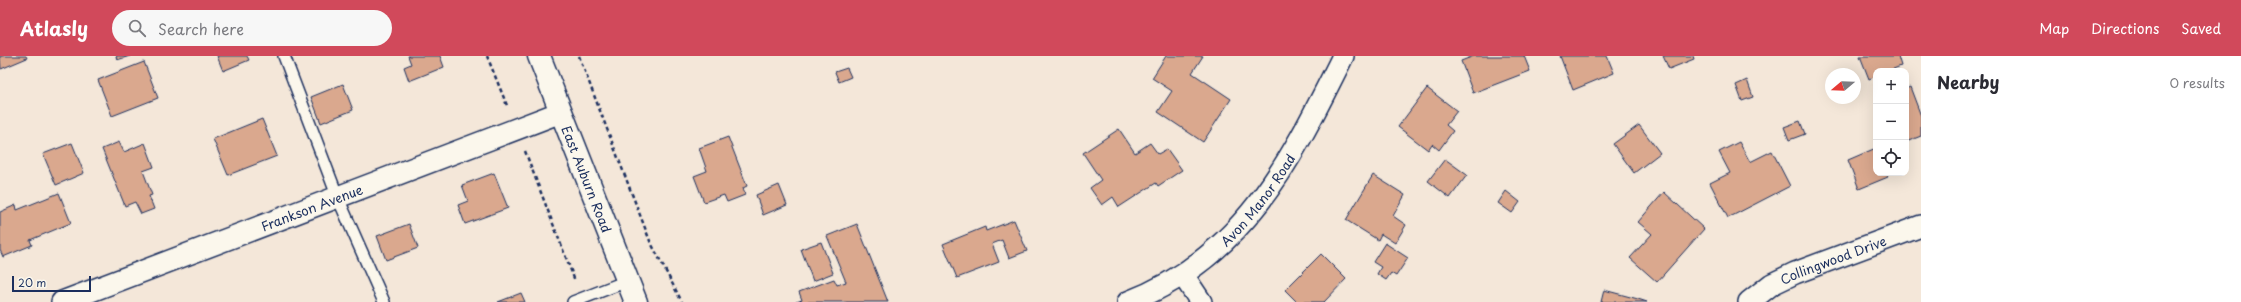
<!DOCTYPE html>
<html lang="en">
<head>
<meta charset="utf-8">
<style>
	body { margin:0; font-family:"Playpen Sans",sans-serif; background:#f7f7f7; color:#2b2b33 }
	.controls { position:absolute; right:12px; top:12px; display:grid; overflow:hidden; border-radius:8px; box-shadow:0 4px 16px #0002 }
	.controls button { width:36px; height:36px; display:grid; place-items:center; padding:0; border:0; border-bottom:1px solid #e1e1e2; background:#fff; color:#2b2b33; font:20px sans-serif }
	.compass { position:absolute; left:1825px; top:12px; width:36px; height:36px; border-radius:50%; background:#fff; box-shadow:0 4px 16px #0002; rotate:251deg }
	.scale { position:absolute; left:12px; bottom:10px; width:79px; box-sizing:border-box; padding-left:4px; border:2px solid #1b2f5e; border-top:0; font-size:11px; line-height:14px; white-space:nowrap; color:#1b2f5e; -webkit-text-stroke:3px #fbf7ec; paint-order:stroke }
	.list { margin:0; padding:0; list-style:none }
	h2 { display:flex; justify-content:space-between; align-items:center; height:52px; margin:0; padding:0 16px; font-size:17px }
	h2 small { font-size:13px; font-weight:400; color:#7c7c81 }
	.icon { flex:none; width:22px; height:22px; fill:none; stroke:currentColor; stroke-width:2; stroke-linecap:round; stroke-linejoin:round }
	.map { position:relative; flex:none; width:1921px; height:246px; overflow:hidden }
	header { display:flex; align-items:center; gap:24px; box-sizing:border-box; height:56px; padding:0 20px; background:#d1495b; color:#fff }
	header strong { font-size:19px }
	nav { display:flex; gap:22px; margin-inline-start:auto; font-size:14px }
	.search { width:280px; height:36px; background:#f7f7f7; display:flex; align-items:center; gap:10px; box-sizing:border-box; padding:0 14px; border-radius:22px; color:#7c7c81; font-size:15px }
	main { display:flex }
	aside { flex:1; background:#fff }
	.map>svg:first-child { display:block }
	.building { fill:#daa88e; stroke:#1b2f5e }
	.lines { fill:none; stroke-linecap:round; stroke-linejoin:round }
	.lane-casing { stroke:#1b2f5e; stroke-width:14 }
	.street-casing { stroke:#1b2f5e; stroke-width:24 }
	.secondary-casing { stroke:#1b2f5e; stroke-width:25 }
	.path { stroke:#1b2f5e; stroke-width:2.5; stroke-dasharray:4 3; stroke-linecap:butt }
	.lane { stroke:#fbf7ec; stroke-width:11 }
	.street { stroke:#fbf7ec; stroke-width:21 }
	.secondary { stroke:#fbf7ec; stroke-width:22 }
	.labels { text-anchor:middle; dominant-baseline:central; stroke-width:3; stroke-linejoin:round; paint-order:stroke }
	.street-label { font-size:13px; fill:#1b2f5e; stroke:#fbf7ec }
</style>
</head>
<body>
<header>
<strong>Atlasly</strong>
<div class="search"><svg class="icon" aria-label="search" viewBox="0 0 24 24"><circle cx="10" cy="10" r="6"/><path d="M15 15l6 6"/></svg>Search here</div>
<nav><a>Map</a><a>Directions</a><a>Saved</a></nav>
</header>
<main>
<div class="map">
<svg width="1921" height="246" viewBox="0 0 1921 246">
	<rect width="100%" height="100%" fill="#f4e7d9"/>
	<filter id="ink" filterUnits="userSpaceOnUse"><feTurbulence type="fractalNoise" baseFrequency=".025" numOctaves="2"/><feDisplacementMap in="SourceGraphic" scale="8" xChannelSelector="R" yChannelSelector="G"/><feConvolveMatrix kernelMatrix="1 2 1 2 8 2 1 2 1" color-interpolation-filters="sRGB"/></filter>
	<g filter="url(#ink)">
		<g class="building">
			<path d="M0,0H26L27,2L1,13Z"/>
			<path d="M116,0H130L117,4Z"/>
			<path d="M217,0H247L249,4L223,15Z"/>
			<path d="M408,0H440L444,11L409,25L404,11L411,8Z"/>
			<path d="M1166,0H1203L1192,17L1231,43L1203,86L1158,56L1172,35L1152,22Z"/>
			<path d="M1474,0H1524L1530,15L1473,37L1461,5Z"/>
			<path d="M1560,0H1607L1614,17L1573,34Z"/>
			<path d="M1663,0H1693L1694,3L1669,13Z"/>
			<path d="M1860,0H1898L1901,10L1888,15H1876V20L1869,23Z"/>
			<path d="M144,6L158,42L112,60L98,24Z"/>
			<path d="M847,12L851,21L839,26L835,16Z"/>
			<path d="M1747,24L1753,41L1742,45L1736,29Z"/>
			<path d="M343,28L353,54L321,67L311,41Z"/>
			<path d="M1910,31L1921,60V80L1906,86V33Z"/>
			<path d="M1427,32L1457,55L1446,69L1453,75L1439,94L1432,88L1428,94L1398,71Z"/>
			<path d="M262,63L277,100L228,119L213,83Z"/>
			<path d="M1800,65L1805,78L1789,84L1784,71Z"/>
			<path d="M1639,69L1660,97L1634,117L1613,88Z"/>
			<path d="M1119,73L1135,97L1150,87L1158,98L1167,93L1182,114L1158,130L1156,127L1119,151L1113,141L1102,149L1090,132L1101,124L1083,97Z"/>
			<path d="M728,81L747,130L743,132L745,139L727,146L724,139L704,146L694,120L707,115L699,92Z"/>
			<path d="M119,86L124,96L145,87L154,111L143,115L152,139L149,140L154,153L141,158L135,146L125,150L102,93Z"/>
			<path d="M1739,86L1750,106L1772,95L1790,130L1728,162L1710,127L1730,117L1719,96Z"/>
			<path d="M72,87L84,117L56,129L43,98Z"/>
			<path d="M1876,92V117H1887L1888,121L1859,133L1848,104Z"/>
			<path d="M1445,103L1467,119L1450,142L1428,125Z"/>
			<path d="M494,117L508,152L465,168L458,149L468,145L462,129Z"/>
			<path d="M1373,119L1405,139L1393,160L1406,169L1395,187L1381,178L1378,184L1346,164Z"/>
			<path d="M779,129L787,149L763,159L756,139Z"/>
			<path d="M1506,135L1520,146L1512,157L1498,147Z"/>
			<path d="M1664,136L1704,173L1657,226L1630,202L1652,178L1638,166Z"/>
			<path d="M59,137L71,167L30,184L32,189L3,201L0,194V156L16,149L17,154Z"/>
			<path d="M1014,164L1027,195L1009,202L1002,184L992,188L999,206L957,222L943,188L985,171L986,175Z"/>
			<path d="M409,168L418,192L386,204L377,180Z"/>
			<path d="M857,168L888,246H796L802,244L799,236L834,223L837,229L846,226L827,180Z"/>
			<path d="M821,186L833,217L813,225L801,193Z"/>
			<path d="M1385,187L1408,202L1396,220L1391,217L1386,224L1377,218L1381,211L1373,206Z"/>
			<path d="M1321,198L1346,223L1324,246H1297L1285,234Z"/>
			<path d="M1604,234L1638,243L1647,246H1601Z"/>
			<path d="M521,237L525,246H498Z"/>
		</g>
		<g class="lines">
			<g class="lane-casing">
				<g id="lane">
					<path d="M284,0L338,142L384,246"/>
					<path d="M573,246L627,225"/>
				</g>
			</g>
			<g class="street-casing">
				<g id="street">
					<path d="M1183,219L1201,246"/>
					<path id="s1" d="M62,246L561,56"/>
					<path id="s2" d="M1128,246C1244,202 1291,104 1343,0"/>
					<path id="s3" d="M1749,246L1772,228L1795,217L1921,170"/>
				</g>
			</g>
			<g class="secondary-casing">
				<g id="secondary">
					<path id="s4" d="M539,0L636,246"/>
				</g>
			</g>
			<g class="path">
				<path d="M487,0L508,52"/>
				<path d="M579,0L650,185L682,246"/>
				<path d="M525,95L575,225"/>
			</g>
			<use href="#lane" class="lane"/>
			<use href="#street" class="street"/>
			<use href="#secondary" class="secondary"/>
		</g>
	</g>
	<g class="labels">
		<g class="street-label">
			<text stroke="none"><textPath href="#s4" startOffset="132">East Auburn Road</textPath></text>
			<text stroke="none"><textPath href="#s2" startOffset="168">Avon Manor Road</textPath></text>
			<text stroke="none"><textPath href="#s1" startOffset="267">Frankson Avenue</textPath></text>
			<text stroke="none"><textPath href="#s3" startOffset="95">Collingwood Drive</textPath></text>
		</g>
	</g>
</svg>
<div class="controls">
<button>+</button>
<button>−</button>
<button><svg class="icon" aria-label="locate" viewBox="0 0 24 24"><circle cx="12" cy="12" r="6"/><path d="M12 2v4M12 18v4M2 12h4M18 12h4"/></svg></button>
</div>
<svg class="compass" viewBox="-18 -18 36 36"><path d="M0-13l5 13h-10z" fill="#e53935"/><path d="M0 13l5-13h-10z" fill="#7c7c81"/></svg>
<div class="scale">20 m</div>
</div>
<aside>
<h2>Nearby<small>0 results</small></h2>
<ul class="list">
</ul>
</aside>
</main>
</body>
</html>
